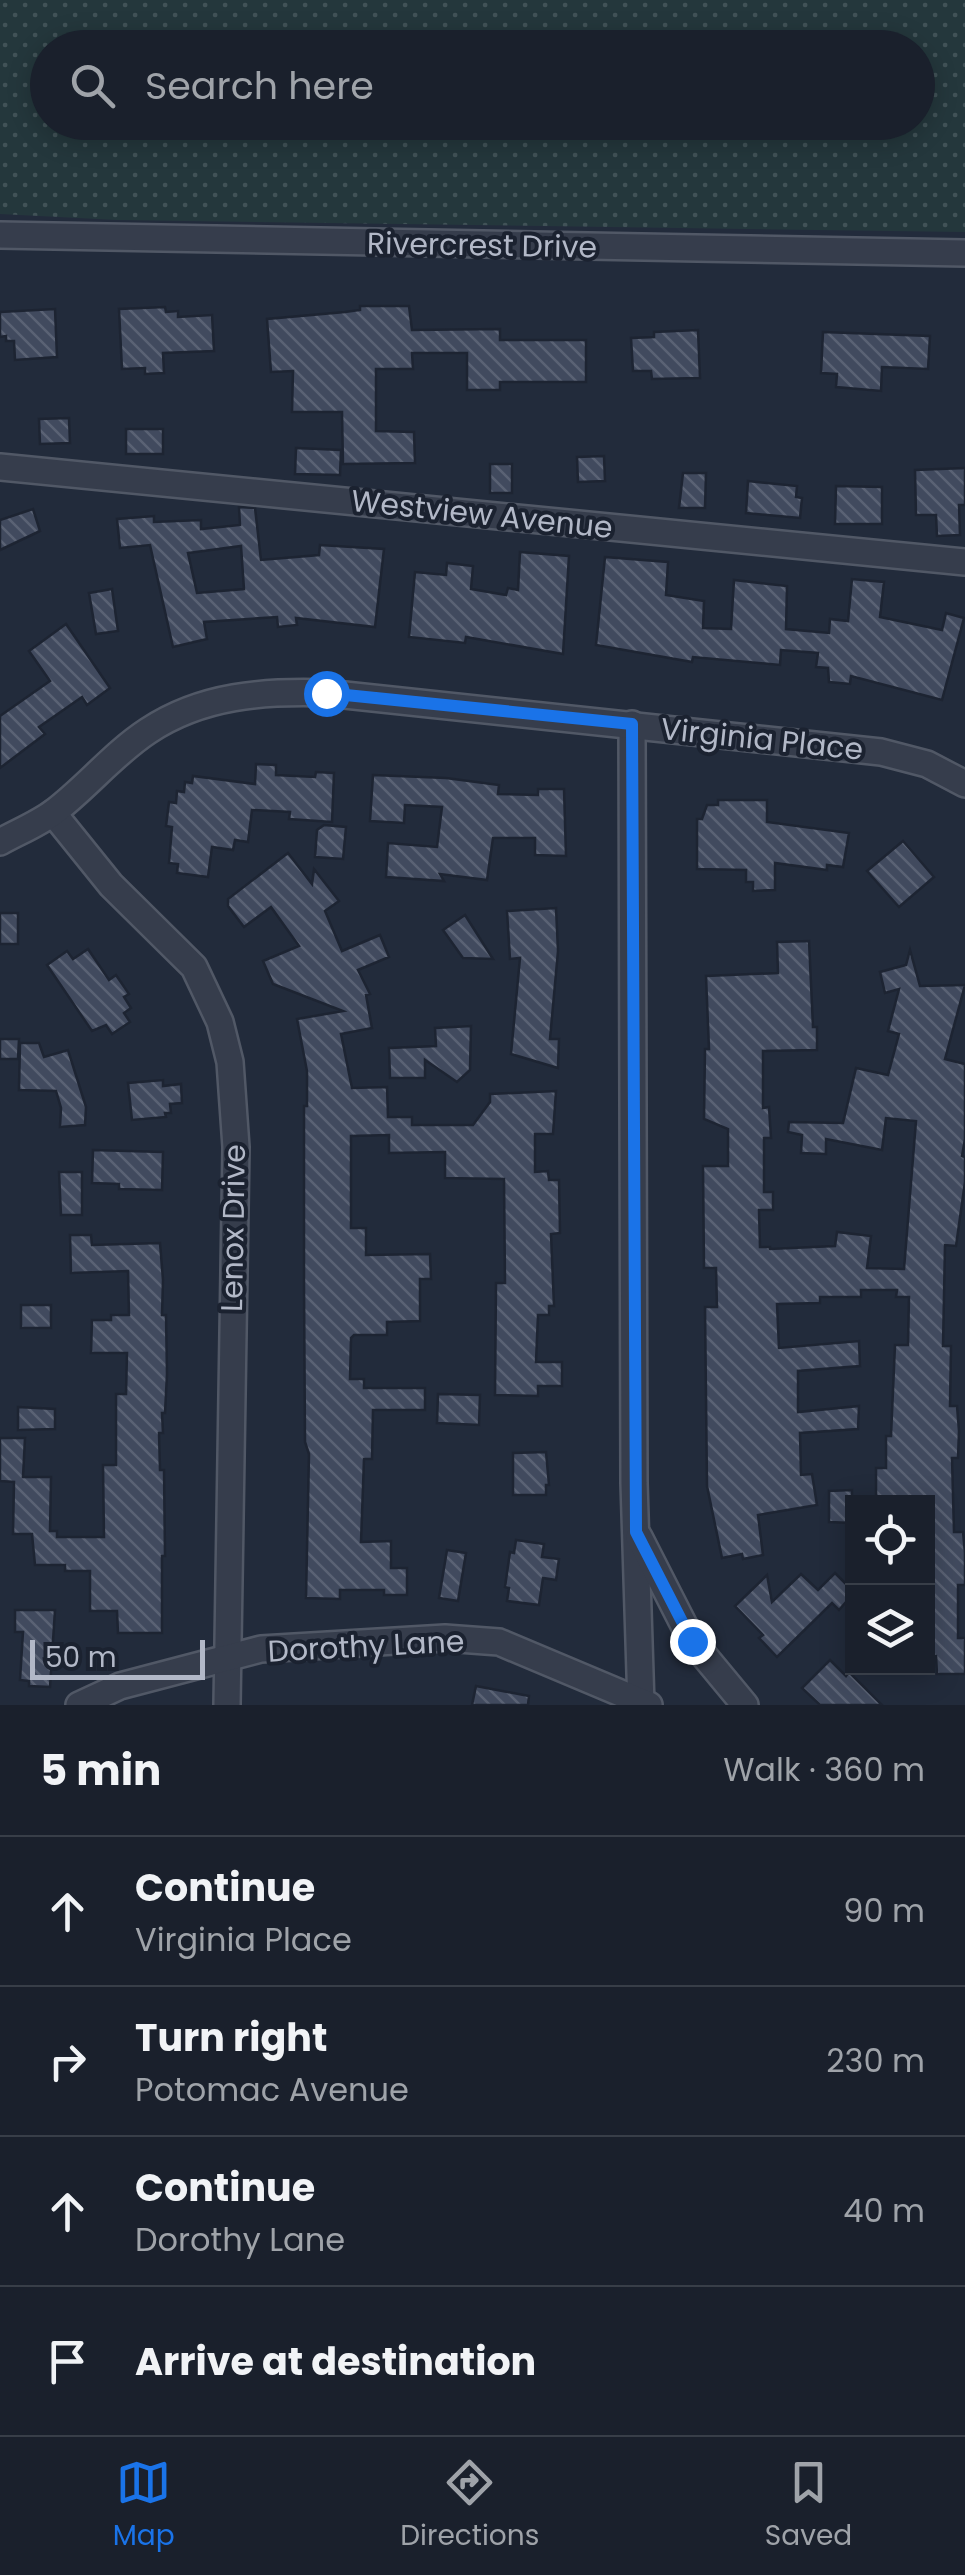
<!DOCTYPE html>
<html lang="en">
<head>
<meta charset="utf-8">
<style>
	body { margin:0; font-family:Poppins,sans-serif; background:#272d38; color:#f1f3f6 }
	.controls { position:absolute; right:30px; bottom:30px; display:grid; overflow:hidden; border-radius:0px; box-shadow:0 5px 25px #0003 }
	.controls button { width:90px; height:90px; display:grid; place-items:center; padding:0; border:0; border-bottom:2px solid #383e48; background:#1a202c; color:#f1f3f6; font:50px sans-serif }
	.scale { position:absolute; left:30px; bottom:25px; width:175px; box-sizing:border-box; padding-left:10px; border:5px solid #b2b8c7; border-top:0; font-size:28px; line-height:35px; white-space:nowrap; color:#b2b8c7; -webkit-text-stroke:8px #1b2230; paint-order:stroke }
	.stop { position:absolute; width:30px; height:30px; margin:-22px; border:8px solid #1a73e8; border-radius:50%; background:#fff }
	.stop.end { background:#1a73e8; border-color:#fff; box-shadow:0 2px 10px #0008 }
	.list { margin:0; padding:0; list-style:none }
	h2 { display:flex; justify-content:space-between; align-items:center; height:130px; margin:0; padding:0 40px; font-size:42px }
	h2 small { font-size:32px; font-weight:400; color:#9fa3a9 }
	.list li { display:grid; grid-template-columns:65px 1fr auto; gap:30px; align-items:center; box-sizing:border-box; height:150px; padding:0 40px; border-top:2px solid #383e48 }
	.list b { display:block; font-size:38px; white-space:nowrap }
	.list p { margin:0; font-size:32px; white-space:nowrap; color:#9fa3a9 }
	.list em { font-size:32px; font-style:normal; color:#9fa3a9 }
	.icon { flex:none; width:55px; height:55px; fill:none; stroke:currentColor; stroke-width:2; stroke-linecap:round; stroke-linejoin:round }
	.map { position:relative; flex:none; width:965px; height:1705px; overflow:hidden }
	.search { position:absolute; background:#1a202c; box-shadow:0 5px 25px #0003; left:30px; right:30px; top:30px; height:110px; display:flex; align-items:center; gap:25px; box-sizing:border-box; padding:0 35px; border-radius:55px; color:#9fa3a9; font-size:38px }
	.sheet { height:730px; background:#1a202c }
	nav { display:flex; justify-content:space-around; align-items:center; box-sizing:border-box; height:140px; border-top:2px solid #383e48; background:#1a202c; font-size:28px; color:#9fa3a9 }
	nav a { display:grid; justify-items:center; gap:5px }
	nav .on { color:#1a73e8 }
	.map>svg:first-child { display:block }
	.grass { fill:url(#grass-dots); fill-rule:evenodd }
	.building { fill:url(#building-back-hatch); stroke:#1d2432; stroke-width:2.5; fill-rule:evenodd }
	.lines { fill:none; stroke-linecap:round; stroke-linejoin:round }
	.minor-casing { stroke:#515866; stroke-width:30 }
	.minor { stroke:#363d4c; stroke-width:25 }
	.route { stroke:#1a73e8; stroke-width:12 }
	.labels { text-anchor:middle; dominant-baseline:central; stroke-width:8; stroke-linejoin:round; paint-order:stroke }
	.street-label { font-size:30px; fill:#b2b8c7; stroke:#1b2230 }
</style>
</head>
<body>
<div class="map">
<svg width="965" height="1705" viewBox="0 0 965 1705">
	<defs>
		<pattern id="grass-dots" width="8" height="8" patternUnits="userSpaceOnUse" patternTransform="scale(2.5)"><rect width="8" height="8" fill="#24373c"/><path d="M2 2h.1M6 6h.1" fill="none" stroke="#415257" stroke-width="1.8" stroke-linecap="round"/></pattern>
		<pattern id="building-back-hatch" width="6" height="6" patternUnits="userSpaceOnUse" patternTransform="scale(2.5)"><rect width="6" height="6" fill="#414a5e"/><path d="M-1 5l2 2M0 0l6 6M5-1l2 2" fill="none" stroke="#5a6274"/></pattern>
	</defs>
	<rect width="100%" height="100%" fill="#222b3b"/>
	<path class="grass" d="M0,0H965V232L117,220L0,214ZM48,48H918V122H48Z"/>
	<g class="building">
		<path d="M360,306H409L412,330L500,329V340H586V382H500V390H467V353H412L413,369H376V431L414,432L415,463L343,464L342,412H292L293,371L271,372L267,319L345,312L360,310Z"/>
		<path d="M165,307L166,312L178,311V317L212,315L214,351L163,353L164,373L145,374V368L122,369L119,309Z"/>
		<path d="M55,309L57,357L15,360L14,341H6V336L0,337V312Z"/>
		<path d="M698,330L700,378L652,379L651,371H633L631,338L654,337V332Z"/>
		<path d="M823,332L930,336L928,369L882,367L881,391L836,387L837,374L821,373Z"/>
		<path d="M69,418L70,443L40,444L39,419Z"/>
		<rect x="126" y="429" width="37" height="25"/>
		<path d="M296,448L341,450L340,475L295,474Z"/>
		<path d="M604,456L605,481L578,482L577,457Z"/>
		<rect x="490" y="464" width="22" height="29"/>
		<path d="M965,468V505H959L960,535L937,536L936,515H916L915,470Z"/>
		<path d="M683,473H706L705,508H679Z"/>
		<path d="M748,481L797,486L796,497L802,498L800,518L746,513Z"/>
		<path d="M836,486L882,487V524H835Z"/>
		<path d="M239,507L255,508L261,560L319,555L320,545L384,549L375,627L296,618L297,625L278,627L277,617L204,622L207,639L173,647L150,545L120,548L117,519L154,516V522L201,520V529L240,525ZM241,546L244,589L197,593L188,553Z"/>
		<path d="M33,509L40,531L0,550V520Z"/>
		<path d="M520,552L569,556L563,654L466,637L465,643L409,637L415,572L446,575L447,563L473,566L471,589L506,595L508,588L518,590Z"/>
		<path d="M605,557L668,562L666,595L704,601L703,628L731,629L734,580L787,586L786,629L829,633L830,619L848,621L852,579L884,582L880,617L942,630L946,613L964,618L942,700L851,676L850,684L829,682L828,668L816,667L818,653L781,650L780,665L693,657L692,662L596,645Z"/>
		<path d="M112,589L118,631L96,634L89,593Z"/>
		<path d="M66,624L110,688L87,705L82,697L39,727L45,734L0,768V716L50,681L29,651Z"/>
		<path d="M256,764L276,765V775L315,777L316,772L334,773L332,822L289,819L290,812L252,810L248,842L235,840L233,850L212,847L208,877L177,873L178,864L169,863L172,827L166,826L169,802L176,803L177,791L184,792L185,782L192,783L193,776L255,784Z"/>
		<path d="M373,775L446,778L499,785L498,794L538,795V789H564L566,856L535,855V838H493L487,880L440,874L444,881L386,877L388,843L437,847L442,807L405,805L404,823L370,821Z"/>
		<path d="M718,800H767V822L849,833L843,867L827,865V870L775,863V890L753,891V882H746V870L697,869V819H702L707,805H718Z"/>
		<path d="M324,825L346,827L343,859L315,857L317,830Z"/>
		<path d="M903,841L934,877L899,907L867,871Z"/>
		<path d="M288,853L312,884L314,869L339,901L325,911L342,951L380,935L389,957L358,970L370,994L366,995L372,1028L341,1034L352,1088L387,1087L388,1117H412V1125H473L490,1102V1094L556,1091L553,1134H535V1172L548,1171L549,1180H559L560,1233L551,1234L554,1306H549V1315H538L536,1362H562V1386H538V1396L495,1395L496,1283H505L504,1179L445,1178V1152L389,1153V1135L351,1136V1228H366V1255L430,1254L431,1279H420V1321L387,1322V1335H354L351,1338L350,1379H364V1388H425V1410H373L372,1459H364L361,1542L391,1541V1568H407V1595H384V1590H340V1599L306,1598L309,1454L305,1442L304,1285V1106H307V1071L297,1019L343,1011L273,984L263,961L299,946L271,907L244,927L228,906V899Z"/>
		<path d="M556,908L558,951L550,1039H559L558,1068L511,1054L520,958L510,959L507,911Z"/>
		<rect x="0" y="913" width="18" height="31"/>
		<path d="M465,915L493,959L463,958L443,930Z"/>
		<path d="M809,941L813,1027H817V1050L763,1051V1108L769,1107L771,1138H764V1192H773V1210H759L760,1247H770V1249L835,1246L837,1232L871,1236L867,1268L904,1269L916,1121L886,1118L882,1150L826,1139V1154L801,1153L802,1135L788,1132L789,1122L843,1123L856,1068L888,1075L899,1034L888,1031L899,989L885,993L880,972L906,965L910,950L920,986L965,985L945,1059L965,1064V1139L962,1156L965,1157V1182L956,1246L945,1245L943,1346H951L950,1406H957L959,1431L958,1458H952L954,1532H963L965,1553V1585H958V1638H965V1674H937L936,1656H928V1502H876V1468H886V1436H891L895,1345H908L909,1297H896L897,1290H861V1297H820V1303L777,1304L779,1348L859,1341L860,1366L798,1371V1412L859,1406L858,1429L800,1433L801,1475L812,1474L817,1505L758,1515L763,1555L743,1559L742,1554L722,1558L707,1486L705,1307H717L716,1268H704L703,1166H728V1129L704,1119L705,1049H709L706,976L778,973L777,942Z"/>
		<path d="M88,949L109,980L116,975L129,994L124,997L131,1008L124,1013L130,1022L112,1034L106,1025L92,1031L47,965L67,951L73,959Z"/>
		<path d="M471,1026L470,1070L457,1082L425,1060V1078H390L389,1048L436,1046L435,1028Z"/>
		<path d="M0,1039H19L18,1059H0Z"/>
		<path d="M20,1043H39L44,1057L68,1050L86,1107L85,1125L60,1127L61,1108L56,1091L19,1090Z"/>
		<path d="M163,1080V1086L181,1084L182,1103L170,1104L171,1113H165L166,1117L132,1120L128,1083Z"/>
		<path d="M93,1150L163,1152L162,1190L119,1189V1184L92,1183Z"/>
		<path d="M59,1172H82V1215H61Z"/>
		<path d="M70,1235H91L92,1245L160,1243L163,1280L162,1315H166L167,1374L165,1413H162L163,1433H159L160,1470H164L165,1556H162V1633H118L117,1611H90V1571H65V1565H35L32,1534H13L14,1482L0,1481V1438H25L23,1477H51L50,1531H57V1537H104L103,1465H116V1394H126L127,1353H91L92,1320H111V1315H129L128,1271L71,1273Z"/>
		<rect x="21" y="1305" width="30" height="23"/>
		<path d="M438,1394L480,1395L479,1425L437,1423Z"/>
		<path d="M18,1407L55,1409V1429L18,1430Z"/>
		<path d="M546,1452L549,1485H546V1495H513V1453Z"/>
		<path d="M852,1490V1523L829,1522V1491Z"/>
		<path d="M516,1540L544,1544L542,1557L559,1559L556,1580L543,1578L539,1605L507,1601L509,1588L505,1587L510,1552L514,1553Z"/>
		<path d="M447,1550L466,1553L458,1601L439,1598Z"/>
		<path d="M835,1573L852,1590V1595L839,1610L832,1603L777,1657L759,1638L763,1635L735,1606L767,1575L772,1602L801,1574L818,1590Z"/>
		<path d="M15,1610H55L50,1687L29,1686V1681L20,1680L23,1632H15Z"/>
		<path d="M830,1660L846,1676L849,1672L882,1705H820L802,1688Z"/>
		<path d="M476,1686L529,1696L528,1705H472Z"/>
	</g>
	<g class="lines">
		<g class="minor-casing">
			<g id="minor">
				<path d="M0,235L965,253"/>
				<path d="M0,467L965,562"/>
				<path d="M632,724L634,1483L641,1705"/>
				<path d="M53,813L111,885L194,967L220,1022L230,1062L236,1147L227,1705"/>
				<path d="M0,842C18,832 38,824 54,812C87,787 113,754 148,731C202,695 264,691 326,693L881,752L927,764L965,784"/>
				<path d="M639,1537L692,1641L745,1705"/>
				<path d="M79,1705L120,1686L261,1649L445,1638L499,1642L649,1705"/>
			</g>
		</g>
		<use href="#minor" class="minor"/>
	</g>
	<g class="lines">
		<path class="route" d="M326,693L632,724L636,1532L692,1641"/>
	</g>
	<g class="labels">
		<g class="street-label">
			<text transform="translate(482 245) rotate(1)">Rivercrest Drive</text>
			<text transform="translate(482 514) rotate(6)">Westview Avenue</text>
			<text transform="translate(762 739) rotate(6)">Virginia Place</text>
			<text transform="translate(233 1228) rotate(-89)">Lenox Drive</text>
			<text transform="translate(366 1646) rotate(-3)">Dorothy Lane</text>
		</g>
	</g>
</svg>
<div class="controls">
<button><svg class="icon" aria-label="locate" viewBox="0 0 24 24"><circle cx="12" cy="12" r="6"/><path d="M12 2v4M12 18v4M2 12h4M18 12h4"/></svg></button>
<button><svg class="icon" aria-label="layers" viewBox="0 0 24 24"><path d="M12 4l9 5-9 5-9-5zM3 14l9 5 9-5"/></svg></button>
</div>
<div class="scale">50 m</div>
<div class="stop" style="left:326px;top:693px"></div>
<div class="stop end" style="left:692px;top:1641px"></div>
<div class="search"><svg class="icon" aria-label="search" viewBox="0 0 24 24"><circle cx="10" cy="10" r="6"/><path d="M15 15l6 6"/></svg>Search here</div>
</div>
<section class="sheet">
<h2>5 min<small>Walk · 360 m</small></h2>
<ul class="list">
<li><svg class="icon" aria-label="ahead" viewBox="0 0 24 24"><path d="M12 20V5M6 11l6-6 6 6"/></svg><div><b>Continue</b><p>Virginia Place</p></div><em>90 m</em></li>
<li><svg class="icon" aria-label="right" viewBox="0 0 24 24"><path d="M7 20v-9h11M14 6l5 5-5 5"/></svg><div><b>Turn right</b><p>Potomac Avenue</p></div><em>230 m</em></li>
<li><svg class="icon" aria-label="ahead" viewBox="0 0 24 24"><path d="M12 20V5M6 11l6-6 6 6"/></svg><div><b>Continue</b><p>Dorothy Lane</p></div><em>40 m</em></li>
<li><svg class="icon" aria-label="arrive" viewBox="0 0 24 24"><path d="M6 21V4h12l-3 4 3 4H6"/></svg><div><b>Arrive at destination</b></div></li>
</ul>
</section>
<nav>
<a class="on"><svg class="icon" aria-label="map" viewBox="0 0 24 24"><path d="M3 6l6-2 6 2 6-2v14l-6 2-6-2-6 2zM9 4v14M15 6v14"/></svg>Map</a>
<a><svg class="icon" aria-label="directions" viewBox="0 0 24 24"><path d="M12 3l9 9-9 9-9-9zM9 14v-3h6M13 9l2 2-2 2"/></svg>Directions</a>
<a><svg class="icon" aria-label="saved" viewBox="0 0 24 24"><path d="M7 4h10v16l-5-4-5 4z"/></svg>Saved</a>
</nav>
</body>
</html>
